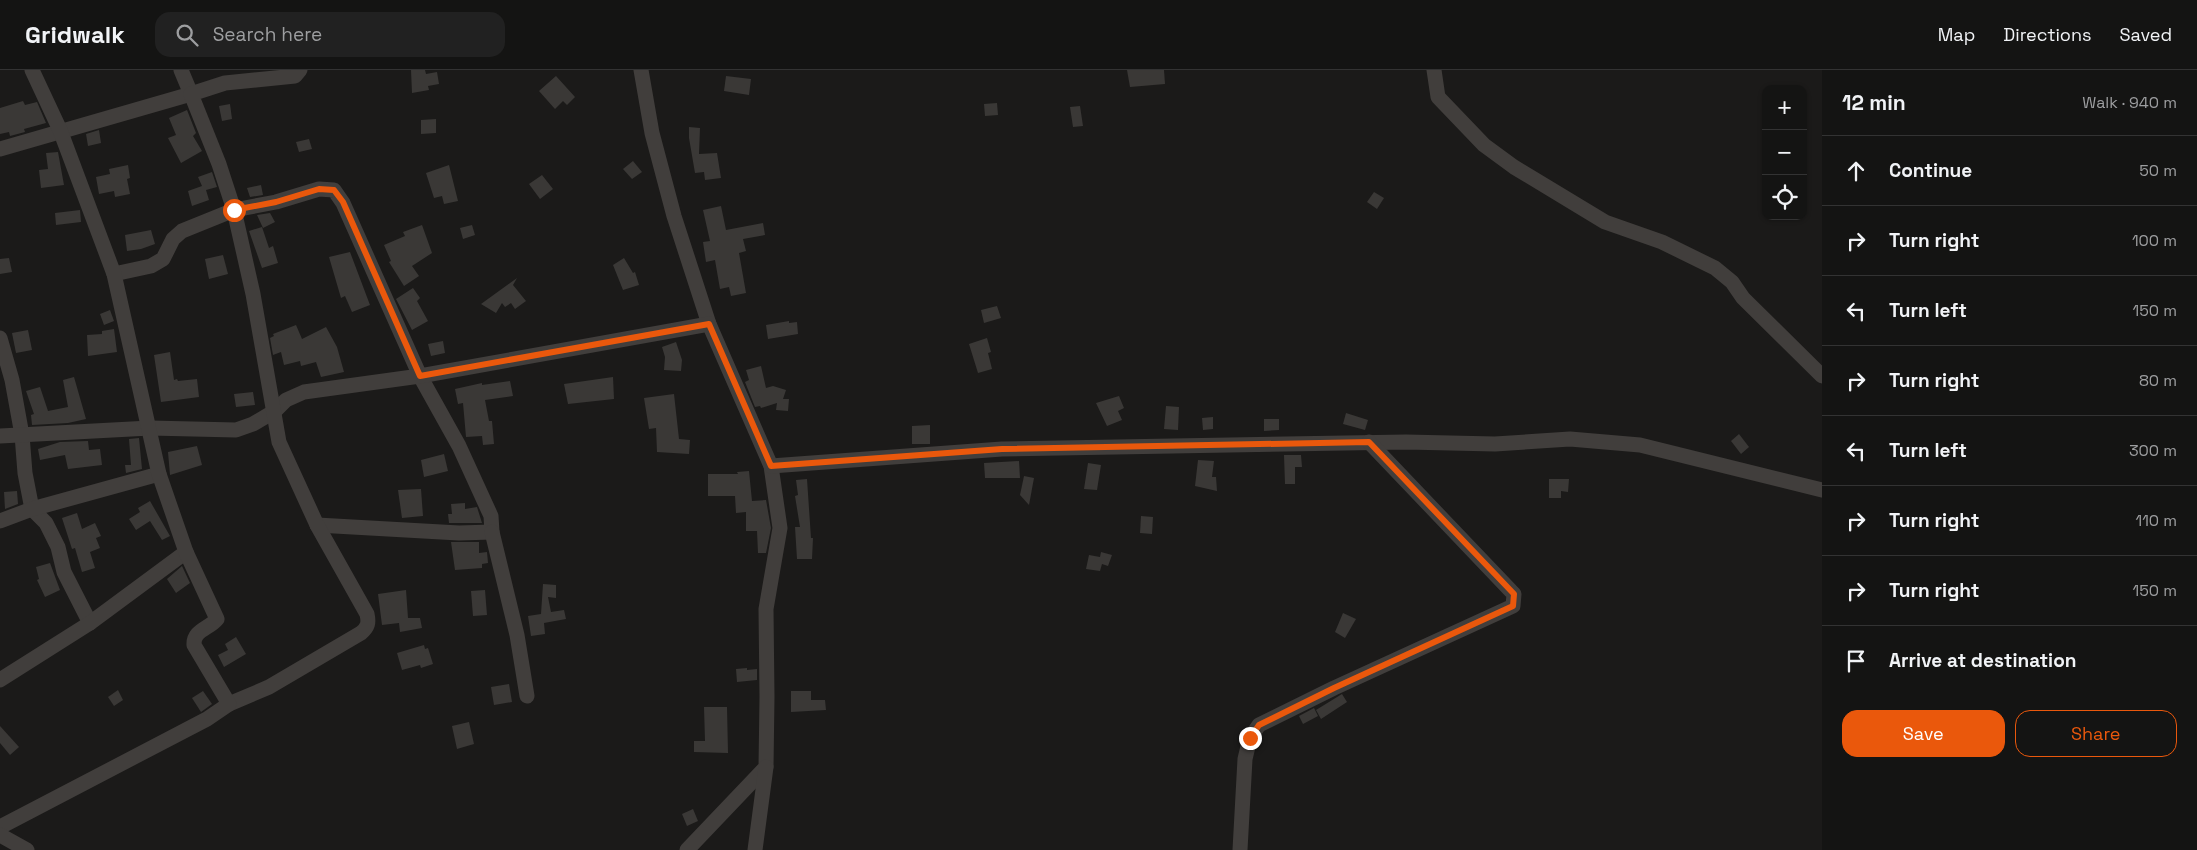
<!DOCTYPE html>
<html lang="en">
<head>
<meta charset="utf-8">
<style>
	body { margin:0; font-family:"Space Grotesk",sans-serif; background:#212121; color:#f1f3f6 }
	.controls { position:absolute; right:15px; top:15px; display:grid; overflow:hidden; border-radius:10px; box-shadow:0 1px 4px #0004 }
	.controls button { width:45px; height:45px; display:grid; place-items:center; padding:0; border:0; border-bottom:1px solid #333; background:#141413; color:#f1f3f6; font:25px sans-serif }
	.stop { position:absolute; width:15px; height:15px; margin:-11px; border:4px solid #ea580c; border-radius:50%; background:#fff }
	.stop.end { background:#ea580c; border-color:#fff; box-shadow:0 1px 5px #0008 }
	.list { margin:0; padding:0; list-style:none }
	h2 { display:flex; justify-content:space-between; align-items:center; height:65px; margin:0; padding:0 20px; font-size:21px }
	h2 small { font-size:16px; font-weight:400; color:#9d9ea0 }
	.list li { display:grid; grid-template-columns:32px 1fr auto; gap:15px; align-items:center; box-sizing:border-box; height:70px; padding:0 20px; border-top:1px solid #333 }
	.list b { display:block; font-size:19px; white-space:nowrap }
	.list em { font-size:16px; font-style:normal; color:#9d9ea0 }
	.actions { display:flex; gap:10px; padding:15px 20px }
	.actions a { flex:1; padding:11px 0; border:1px solid #ea580c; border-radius:15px; text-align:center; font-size:18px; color:#ea580c }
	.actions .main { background:#ea580c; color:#fff }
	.icon { flex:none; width:28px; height:28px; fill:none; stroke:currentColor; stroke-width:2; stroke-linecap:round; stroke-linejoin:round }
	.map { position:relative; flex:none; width:1822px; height:780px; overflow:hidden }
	header { display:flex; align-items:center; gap:30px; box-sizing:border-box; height:70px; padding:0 25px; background:#141413; border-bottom:1px solid #333 }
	header strong { font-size:24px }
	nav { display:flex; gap:28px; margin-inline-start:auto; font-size:18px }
	.search { width:350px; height:45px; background:#212121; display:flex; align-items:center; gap:12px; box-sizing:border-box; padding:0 18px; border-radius:15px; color:#9d9ea0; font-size:19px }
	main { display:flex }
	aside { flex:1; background:#141413 }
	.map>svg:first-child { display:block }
	.building { fill:#3a3836 }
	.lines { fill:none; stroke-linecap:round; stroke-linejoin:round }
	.minor { stroke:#413e3c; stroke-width:15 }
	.route { stroke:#ea580c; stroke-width:6 }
</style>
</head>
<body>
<header>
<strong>Gridwalk</strong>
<div class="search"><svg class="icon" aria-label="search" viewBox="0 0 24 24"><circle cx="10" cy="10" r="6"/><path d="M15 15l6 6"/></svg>Search here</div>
<nav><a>Map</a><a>Directions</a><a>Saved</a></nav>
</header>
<main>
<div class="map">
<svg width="1822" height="780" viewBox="0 0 1822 780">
	<rect width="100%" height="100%" fill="#1b1a19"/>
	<g class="building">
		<path d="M411,0H425L426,4L437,2L439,14L428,16L429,20L412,23Z"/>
		<path d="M1127,0H1164L1165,14L1130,17Z"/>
		<path d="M556,6L575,27L567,35L563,31L555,39L539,21Z"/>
		<path d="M726,6L751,9L749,25L724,21Z"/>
		<path d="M23,31L25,35L37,32L46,53L24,59L25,62L10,66L9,62L0,64V38Z"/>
		<path d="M997,33L998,45L985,46L984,34Z"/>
		<path d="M230,34L232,49L222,51L219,36Z"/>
		<path d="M1080,36L1083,56L1073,57L1070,37Z"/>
		<path d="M187,40L196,63L193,66L202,81L181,93L168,68L176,65L169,48Z"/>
		<path d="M436,49V63L421,64V50Z"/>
		<path d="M689,57L700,58L699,84L717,83L721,108L705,110L704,102L695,103L689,68Z"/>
		<path d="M99,60L101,73L88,76L86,64Z"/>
		<path d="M309,69L312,79L299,82L296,72Z"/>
		<path d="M58,82L64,115L41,118L39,100L48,99L46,83Z"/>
		<path d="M633,91L642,102L632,109L623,99Z"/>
		<path d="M128,95L130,108L127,109L130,124L115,127L114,121L99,124L96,107L110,104L109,99Z"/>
		<path d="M449,95L458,131L444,134L442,126L434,128L426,103Z"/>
		<path d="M212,102L217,117L206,120L209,130L192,136L188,121L202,116L198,107Z"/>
		<path d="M542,105L553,119L540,129L529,114Z"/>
		<path d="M261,115L263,125L250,127L247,118Z"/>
		<path d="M1374,122L1384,128L1377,139L1367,132Z"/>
		<path d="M721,136L726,160L763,153L765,165L743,169L746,181L739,183L746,223L731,226L729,217L720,219L715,190L706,192L703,172L710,171L703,140Z"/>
		<path d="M80,140L81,152L56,155L55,143Z"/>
		<path d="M270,143L275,152L263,158L257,145Z"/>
		<path d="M422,155L432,183L412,196L419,206L404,216L389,192L391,191L384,175L405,166L403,162Z"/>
		<path d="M472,155L475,165L463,169L460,158Z"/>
		<path d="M262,157L269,178L273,176L278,193L262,198L249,161Z"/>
		<path d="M151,160L155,174L141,179L127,181L125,165Z"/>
		<path d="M350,182L370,235L352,242L345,226L341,228L329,187Z"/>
		<path d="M223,185L228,204L209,209L205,189Z"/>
		<path d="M9,188L12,202L0,204V189Z"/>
		<path d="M624,188L633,203L635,202L639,215L623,220L613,195Z"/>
		<path d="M517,208L513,215L526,231L515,239L511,233L505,237L502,233L496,243L481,234Z"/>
		<path d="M413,218L420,228L417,231L428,251L412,260L396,229Z"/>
		<path d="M997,236L1001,248L984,253L981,240Z"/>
		<path d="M110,240L114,251L104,255L100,244Z"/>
		<path d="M789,251V253L797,252L798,264L768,269L766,255Z"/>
		<path d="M296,255L302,269L326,257L337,277L344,302L321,307L316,292L301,296L300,291L284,295L281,282L273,285L270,268L274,266L273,264Z"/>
		<path d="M114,259L117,282L88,286L87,265L102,264V261Z"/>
		<path d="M28,260L32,280L16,283L12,263Z"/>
		<path d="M987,268L991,282L988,283L992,299L978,303L969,274Z"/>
		<path d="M443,271L445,283L431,286L428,274Z"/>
		<path d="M676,272L682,290L681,301L664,300L665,287L662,277Z"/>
		<path d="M170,282L174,310L177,309L178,311L197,309L199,327L161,332L154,285Z"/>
		<path d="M761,296L766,318L773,316L786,320L783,329H789L788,341L776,340L777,333L761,338L760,336L755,337L745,312L749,310L746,300Z"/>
		<path d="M74,307L86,349L68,353L32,355L31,345L34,344L26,321L40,317L48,341L68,337L63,310Z"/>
		<path d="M613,307L614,329L568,334L564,314Z"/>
		<path d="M510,311L513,326L485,330L489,351H492L494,374L483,375L482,366L466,367L463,333L458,334L455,319L482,313V315Z"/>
		<path d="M253,322L255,335L236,337L234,324Z"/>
		<path d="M674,324L679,369L690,370L689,384L657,382L656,358L649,359L644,328Z"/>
		<path d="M1119,326L1124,338L1118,341L1122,350L1107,356L1096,333Z"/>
		<path d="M1166,336L1179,337L1178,360L1164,359Z"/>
		<path d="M1346,343L1368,350L1365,360L1343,354Z"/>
		<path d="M1213,347V359L1203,360L1202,348Z"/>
		<path d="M1264,349H1279V360L1264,361Z"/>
		<path d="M930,355V374H912V356Z"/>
		<path d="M1739,364L1749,377L1741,384L1731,371Z"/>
		<path d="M139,368L142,399L126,403L125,395H131L129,369Z"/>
		<path d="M88,371L89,380L100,379L102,395L68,399L65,385L40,390L38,379L60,372Z"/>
		<path d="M197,376L202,395L170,405L168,382Z"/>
		<path d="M444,384L448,401L424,407L421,390Z"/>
		<path d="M1284,385H1301L1302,397H1295V414H1285Z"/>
		<path d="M1198,390L1214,391L1212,407H1216L1217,421L1195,416Z"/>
		<path d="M1019,391L1020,408H985L984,393Z"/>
		<path d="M1088,393L1101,395L1097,420L1084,419Z"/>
		<path d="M749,401L752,431L766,430L771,458L766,483H758L757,461H746V442L736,443L735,426H708V404H738L737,402Z"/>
		<path d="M1024,406L1034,408L1029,435L1020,425Z"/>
		<path d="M807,409L811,468H813L812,489H797L795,457H800L795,426L798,425L796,410Z"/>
		<path d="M1549,409H1569L1568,422L1561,421V428H1549Z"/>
		<path d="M421,419L423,446L402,448L398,420Z"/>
		<path d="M17,421L18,434L5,439L4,422Z"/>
		<path d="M150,431L170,466L162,470L150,451L136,460L129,449L140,442L138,438Z"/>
		<path d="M465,433V439L477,437L482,453H449L448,444H452L451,434Z"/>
		<path d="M77,443L82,459L95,453L101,466L96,468L100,478L90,482L95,498L82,502L75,478L72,479L62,448Z"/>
		<path d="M1141,446L1153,447L1152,464L1140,463Z"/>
		<path d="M451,472H479V483L487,482L488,493L482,494V498L455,500Z"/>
		<path d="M1101,482L1112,485L1108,496L1102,494L1100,501L1086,499L1089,485L1100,487Z"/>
		<path d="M50,493L60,520L45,527L37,510L39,509L36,497Z"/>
		<path d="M182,496L190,513L176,523L167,509Z"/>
		<path d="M543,514L556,515V528L548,527L551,542L564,540L566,549L544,553L545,564L531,566L528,546L541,544Z"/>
		<path d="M406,520L408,548H420L422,558L400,562L399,553L382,555L378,524Z"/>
		<path d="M485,520L487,545L473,546L471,521Z"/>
		<path d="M1343,543L1356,549L1345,568L1335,562Z"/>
		<path d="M236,567L246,584L224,597L218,585L228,580L225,574Z"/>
		<path d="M424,575L425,579L428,578L433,594L421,598L420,595L402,600L397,583Z"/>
		<path d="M747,598V600L757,599V610L737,612L736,599Z"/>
		<path d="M509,614L512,632L494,635L491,617Z"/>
		<path d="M118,620L123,630L114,636L108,627Z"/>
		<path d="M203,621L212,634L201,642L192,628Z"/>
		<path d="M791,621H811V630H825L826,640L791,642Z"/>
		<path d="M1342,624L1347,632L1321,649L1316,640Z"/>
		<path d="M704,637H727L728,683L694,682V671H705Z"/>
		<path d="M1314,638L1318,646L1303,654L1299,646Z"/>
		<path d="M469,652L474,674L457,679L452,656Z"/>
		<path d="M0,656L19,677L10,685L0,673Z"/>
		<path d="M693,739L698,751L687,756L682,744Z"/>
	</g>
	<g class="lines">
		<g class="minor">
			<path d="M641,0L652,63L674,146L709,254L771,396L780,458L766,539L767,627L766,697L687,780"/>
			<path d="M1434,0L1438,27L1484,75L1514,97L1605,152L1662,172L1715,198L1732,212L1743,228L1822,306"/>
			<path d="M0,79L191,24L181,0"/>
			<path d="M114,204L151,196L163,189L173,169L182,161L234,140L276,132L319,119L334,120L343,133L420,306L459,376L491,446L492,462L459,463L317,455"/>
			<path d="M0,268L12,310L22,365L25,403L32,439L46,453L58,477L64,502L90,553"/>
			<path d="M0,366L150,358L236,360L253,354L275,341L286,330L304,322L420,306L709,254"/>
			<path d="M771,396L1002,379L1406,372L1495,374L1570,369L1640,375L1822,420"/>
			<path d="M0,451L32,439L159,404"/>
			<path d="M492,462L517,565L527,626"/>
			<path d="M0,610L90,553L186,482"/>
			<path d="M229,634L269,617L361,563C368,557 369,553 367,544L317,455L279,372L253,224L234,140L219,94L191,24L225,13L295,6L300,0"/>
			<path d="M0,757L207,649L229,634L194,575C193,560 209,559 217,549L186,482L159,404L114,204L60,60L32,0"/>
			<path d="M0,765L27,780"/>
			<path d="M755,780L766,697"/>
			<path d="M1240,780L1245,689L1250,668L1259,655L1334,618L1513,536L1514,524L1511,521L1369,372"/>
		</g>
	</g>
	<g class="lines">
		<path class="route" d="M234,140L276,132L319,119L334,120L343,132L420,306L709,254L771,396L1002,379L1369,372L1514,524L1513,536L1334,618L1259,655L1250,668"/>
	</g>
</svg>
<div class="controls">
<button>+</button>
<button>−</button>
<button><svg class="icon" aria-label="locate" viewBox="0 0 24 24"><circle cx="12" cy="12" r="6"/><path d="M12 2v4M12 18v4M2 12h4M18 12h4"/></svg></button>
</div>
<div class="stop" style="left:234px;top:140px"></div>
<div class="stop end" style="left:1250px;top:668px"></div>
</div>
<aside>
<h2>12 min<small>Walk · 940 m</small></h2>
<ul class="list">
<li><svg class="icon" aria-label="ahead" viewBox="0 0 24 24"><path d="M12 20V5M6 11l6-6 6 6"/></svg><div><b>Continue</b></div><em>50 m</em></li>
<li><svg class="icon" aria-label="right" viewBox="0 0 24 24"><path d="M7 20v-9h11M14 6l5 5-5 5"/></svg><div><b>Turn right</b></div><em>100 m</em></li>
<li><svg class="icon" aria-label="left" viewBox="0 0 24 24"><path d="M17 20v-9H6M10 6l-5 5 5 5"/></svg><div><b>Turn left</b></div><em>150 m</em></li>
<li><svg class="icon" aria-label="right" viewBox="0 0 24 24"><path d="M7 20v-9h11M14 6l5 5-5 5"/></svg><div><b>Turn right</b></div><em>80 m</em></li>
<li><svg class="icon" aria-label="left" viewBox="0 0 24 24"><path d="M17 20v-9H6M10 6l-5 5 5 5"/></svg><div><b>Turn left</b></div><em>300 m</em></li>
<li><svg class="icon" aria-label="right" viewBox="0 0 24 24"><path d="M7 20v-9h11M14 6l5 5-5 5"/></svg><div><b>Turn right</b></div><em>110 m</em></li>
<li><svg class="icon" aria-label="right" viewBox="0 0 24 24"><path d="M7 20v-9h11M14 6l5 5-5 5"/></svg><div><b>Turn right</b></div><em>150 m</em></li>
<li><svg class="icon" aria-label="arrive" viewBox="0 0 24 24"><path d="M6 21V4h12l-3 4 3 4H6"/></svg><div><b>Arrive at destination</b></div></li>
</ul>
<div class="actions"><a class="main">Save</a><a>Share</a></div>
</aside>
</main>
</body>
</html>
